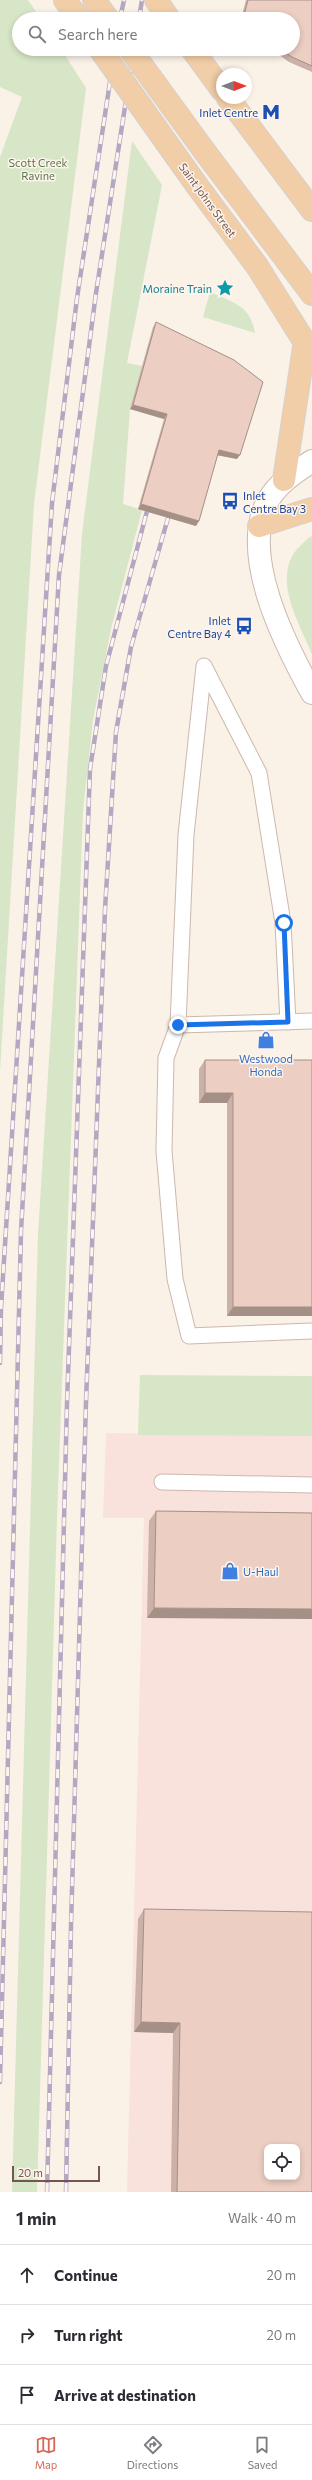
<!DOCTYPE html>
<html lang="en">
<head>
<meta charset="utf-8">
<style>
	body { margin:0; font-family:Commissioner,sans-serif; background:#f2f2f3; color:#2b2b33 }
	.controls { position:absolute; right:12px; bottom:12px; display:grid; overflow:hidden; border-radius:8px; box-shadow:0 2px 6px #0003 }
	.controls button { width:36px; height:36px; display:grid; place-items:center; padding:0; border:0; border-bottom:1px solid #e1e1e2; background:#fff; color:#2b2b33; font:20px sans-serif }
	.compass { position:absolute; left:216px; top:68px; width:36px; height:36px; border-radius:50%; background:#fff; box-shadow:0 2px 6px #0003; rotate:90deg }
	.scale { position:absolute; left:12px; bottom:10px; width:88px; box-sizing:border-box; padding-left:4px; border:2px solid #71574e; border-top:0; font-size:11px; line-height:14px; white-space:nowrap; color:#71574e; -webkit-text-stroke:3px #fdf5ed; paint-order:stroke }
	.stop { position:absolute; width:12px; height:12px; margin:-9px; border:3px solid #1a73e8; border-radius:50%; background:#fff }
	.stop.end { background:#1a73e8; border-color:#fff; box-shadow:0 1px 4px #0008 }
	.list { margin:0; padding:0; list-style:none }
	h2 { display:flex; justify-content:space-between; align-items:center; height:52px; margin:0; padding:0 16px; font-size:17px }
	h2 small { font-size:13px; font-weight:400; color:#7c7c81 }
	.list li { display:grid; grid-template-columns:26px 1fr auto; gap:12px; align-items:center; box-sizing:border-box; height:60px; padding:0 16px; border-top:1px solid #e1e1e2 }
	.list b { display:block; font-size:15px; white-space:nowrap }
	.list em { font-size:13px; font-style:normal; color:#7c7c81 }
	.icon { flex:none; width:22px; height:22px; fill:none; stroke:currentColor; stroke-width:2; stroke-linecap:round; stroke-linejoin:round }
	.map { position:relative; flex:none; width:312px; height:2192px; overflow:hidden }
	.search { position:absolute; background:#fff; box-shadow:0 2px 6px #0003; left:12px; right:12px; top:12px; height:44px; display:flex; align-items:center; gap:10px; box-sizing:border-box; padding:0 14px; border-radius:22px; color:#7c7c81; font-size:15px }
	.sheet { height:232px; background:#fff }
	nav { display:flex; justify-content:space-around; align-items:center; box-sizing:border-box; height:56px; border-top:1px solid #e1e1e2; background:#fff; font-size:11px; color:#7c7c81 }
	nav a { display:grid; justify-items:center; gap:2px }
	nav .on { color:#d6695a }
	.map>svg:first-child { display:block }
	.commercial { fill:#f9e2dc; fill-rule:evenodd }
	.green { fill:#d7e6c7 }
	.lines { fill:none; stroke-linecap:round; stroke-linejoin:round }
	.lane-casing { stroke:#cbb8ae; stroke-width:17 }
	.street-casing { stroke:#cbb8ae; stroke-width:24 }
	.primary-casing { stroke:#d7d0cd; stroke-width:24 }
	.lane { stroke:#fff; stroke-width:15 }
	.street { stroke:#fff; stroke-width:22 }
	.primary { stroke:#f1cea7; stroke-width:22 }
	.rail-casing { stroke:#b3a7c2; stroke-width:4.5 }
	.rail { stroke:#fdf5ed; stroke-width:3; stroke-dasharray:9; stroke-linecap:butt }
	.primary-bridge-casing { stroke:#d7d0cd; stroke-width:24; stroke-linecap:butt }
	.primary-bridge { stroke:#f1cea7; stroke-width:22 }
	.wall { fill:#cbb1a7 }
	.shaded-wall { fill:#a59088 }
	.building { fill:#eccec2; stroke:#a59088; fill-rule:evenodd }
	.route { stroke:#1a73e8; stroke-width:5 }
	.labels { text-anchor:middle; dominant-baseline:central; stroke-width:3; stroke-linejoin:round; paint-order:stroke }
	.transit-label { font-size:11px; fill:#164399; stroke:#fdf5ed; text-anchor:end }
	.park-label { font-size:11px; fill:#5a7548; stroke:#fdf5ed }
	.street-label { font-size:11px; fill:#71574e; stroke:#fdf5ed }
	.culture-label { font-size:11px; fill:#0d838f; stroke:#fdf5ed; text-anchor:end }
	.shop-label { font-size:11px; fill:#366cbe; stroke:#fdf5ed }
</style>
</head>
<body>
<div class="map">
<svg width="312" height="2192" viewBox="0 0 312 2192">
	<rect width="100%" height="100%" fill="#faf1e7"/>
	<path class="commercial" d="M106,1433L312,1436V2192H127L144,1518H103ZM267,2147H297V2177H267Z"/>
	<g class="green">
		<path d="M0,0H28L41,19H19V49H61L86,88L34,504L0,1071V157L22,97L0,87Z"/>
		<path d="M132,141L162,185L127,363L142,366L130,409L123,504L142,510L111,629L93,720L83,811L57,1518L37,2192H12L38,1234L82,534Z"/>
		<path d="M210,292C234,303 250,305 255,333L203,317Z"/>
		<path d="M312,536V654C299,622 270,576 300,546C304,543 307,538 312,536Z"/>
		<path d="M140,1375L312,1376V1436L138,1435Z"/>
	</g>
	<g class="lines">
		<g class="lane-casing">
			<g id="lane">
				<path d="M288,1022L283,923L259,773L204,666L186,835L178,1025L166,1058L164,1151L175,1279L189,1336L312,1331"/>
				<path d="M178,1025L312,1021"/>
				<path d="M162,1482L312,1485"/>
			</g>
		</g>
		<g class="street-casing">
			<path id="street" d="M312,461C296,472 279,482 269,499C238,553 285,644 312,693"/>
		</g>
		<g class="primary-casing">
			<g id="primary">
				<path d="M65,0L78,19"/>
				<path d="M94,0L108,19"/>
				<path d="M156,0L169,19"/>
				<path d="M192,49L222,90"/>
				<path d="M228,98L312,210"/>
				<path d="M205,152L312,294"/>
				<path d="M198,187L257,266L312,354"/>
				<path d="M284,480L305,341"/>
				<path d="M259,526L312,509"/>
			</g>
		</g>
		<use href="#lane" class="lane"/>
		<use href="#street" class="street"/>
		<use href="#primary" class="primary"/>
		<g class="rail-casing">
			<g id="rail">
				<path d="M120,19L124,0"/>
				<path d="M139,19L142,0"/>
				<path d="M0,1363L1,1308L52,503L77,298L115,49"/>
				<path d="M0,2082L21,1231L59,575L96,293L134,49"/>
				<path d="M47,2192L67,1403L90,769L106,666L147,511"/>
				<path d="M66,2192L71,1926L86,1402L105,909L116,732L131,647L168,518"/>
			</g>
		</g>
		<use href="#rail" class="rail"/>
		<g class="primary-bridge-casing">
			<g id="primary-bridge">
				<path d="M100,49L198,187"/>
				<path d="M130,49L205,152"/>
			</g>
		</g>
		<use href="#primary-bridge" class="primary-bridge"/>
	</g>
	<g class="wall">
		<path d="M246,0H312V72L289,62L271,49H293V19H241Z"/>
		<path d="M156,322L237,459L218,455L196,526L138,509L164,419L130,409L153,327Z"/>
		<path d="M205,1060H312V1316H227V1103H199V1069Z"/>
		<path d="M156,1511L312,1513L147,1618L149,1521Z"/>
		<path d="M144,1909L312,2192H171L173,2033L134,2032L138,1919Z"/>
	</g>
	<g class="shaded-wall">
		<path d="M133,405L167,414L164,419L130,409Z"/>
		<path d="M219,450L240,455L237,459L216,455Z"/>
		<path d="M141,504L199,521L196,526L138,509Z"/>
		<path d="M205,1093H233L227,1103H199Z"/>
		<path d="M233,1307H312V1316H227Z"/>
		<path d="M154,1608L312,1609V1619L147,1618Z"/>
		<path d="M141,2022L180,2023L173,2033L134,2032Z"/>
	</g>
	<g class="building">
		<path d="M248,0H312V66L292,57L280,49H293V19H243Z"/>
		<path d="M156,322L234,360L263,382L240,455L219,450L199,521L141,504L167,414L133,405Z"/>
		<path d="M205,1060H312V1307H233V1093H205Z"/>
		<path d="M156,1511L312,1513V1609L154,1608Z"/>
		<path d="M144,1909L312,1912V2192H177L180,2023L141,2022ZM267,2147H297V2177H267Z"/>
	</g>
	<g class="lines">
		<path class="route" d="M178,1025L288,1022L284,923"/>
	</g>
	<defs>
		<g id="metro-bare" transform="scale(1.38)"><path d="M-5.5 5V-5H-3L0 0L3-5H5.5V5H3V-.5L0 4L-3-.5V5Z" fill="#1a4fb4" stroke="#fdf5ed" stroke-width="2.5" paint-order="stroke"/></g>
		<g id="sight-bare" transform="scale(1.38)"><path d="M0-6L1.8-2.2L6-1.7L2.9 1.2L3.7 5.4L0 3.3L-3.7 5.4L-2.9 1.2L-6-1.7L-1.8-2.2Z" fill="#0f9aa8" stroke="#fdf5ed" stroke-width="2.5" paint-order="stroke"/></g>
		<g id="bus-bare" transform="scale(1.38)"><path d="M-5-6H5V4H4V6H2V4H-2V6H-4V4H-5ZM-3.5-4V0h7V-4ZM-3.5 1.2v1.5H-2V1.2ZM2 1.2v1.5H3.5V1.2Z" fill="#1a4fb4" stroke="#fdf5ed" stroke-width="2.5" paint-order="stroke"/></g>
		<g id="shop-bare" transform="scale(1.38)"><path d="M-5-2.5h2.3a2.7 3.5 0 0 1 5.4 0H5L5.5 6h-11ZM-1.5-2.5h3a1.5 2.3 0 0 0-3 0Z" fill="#3f7fe0" stroke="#fdf5ed" stroke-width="2.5" paint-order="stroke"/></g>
	</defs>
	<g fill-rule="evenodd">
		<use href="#metro-bare" x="271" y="112"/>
		<use href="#sight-bare" x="225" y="288"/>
		<use href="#bus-bare" x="230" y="501"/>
		<use href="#bus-bare" x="244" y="626"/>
		<use href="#shop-bare" x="266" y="1040"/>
		<use href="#shop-bare" x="230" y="1571"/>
	</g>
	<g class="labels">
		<g class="transit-label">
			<text x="258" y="112">Inlet Centre</text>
			<text x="243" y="495" text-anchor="start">Inlet<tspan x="243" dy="13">Centre Bay 3</tspan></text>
			<text x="231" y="620">Inlet<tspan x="231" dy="13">Centre Bay 4</tspan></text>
		</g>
		<g class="park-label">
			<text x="38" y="162">Scott Creek<tspan x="38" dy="13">Ravine</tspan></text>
		</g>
		<g class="street-label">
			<text transform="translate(208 200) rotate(54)">Saint Johns Street</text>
		</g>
		<g class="culture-label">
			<text x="212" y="288">Moraine Train</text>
		</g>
		<g class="shop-label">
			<text x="266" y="1058">Westwood<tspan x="266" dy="13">Honda</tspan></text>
			<text x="243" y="1571" text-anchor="start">U-Haul</text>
		</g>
	</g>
</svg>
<div class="controls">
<button><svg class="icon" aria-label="locate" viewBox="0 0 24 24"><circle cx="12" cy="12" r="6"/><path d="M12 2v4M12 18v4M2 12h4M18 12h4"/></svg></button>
</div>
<svg class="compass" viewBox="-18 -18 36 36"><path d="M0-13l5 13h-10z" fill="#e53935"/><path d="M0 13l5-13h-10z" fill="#7c7c81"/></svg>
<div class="scale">20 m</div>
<div class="stop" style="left:284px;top:923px"></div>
<div class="stop end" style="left:178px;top:1025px"></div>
<div class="search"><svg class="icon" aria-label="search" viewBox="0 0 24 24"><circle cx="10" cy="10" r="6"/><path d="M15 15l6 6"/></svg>Search here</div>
</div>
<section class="sheet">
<h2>1 min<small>Walk · 40 m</small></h2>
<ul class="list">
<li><svg class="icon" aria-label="ahead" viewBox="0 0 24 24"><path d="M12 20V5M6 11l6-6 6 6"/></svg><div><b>Continue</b></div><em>20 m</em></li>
<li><svg class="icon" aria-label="right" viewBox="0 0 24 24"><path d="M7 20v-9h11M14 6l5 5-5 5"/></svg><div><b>Turn right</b></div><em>20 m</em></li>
<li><svg class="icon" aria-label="arrive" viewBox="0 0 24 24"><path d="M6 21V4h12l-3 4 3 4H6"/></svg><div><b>Arrive at destination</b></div></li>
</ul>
</section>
<nav>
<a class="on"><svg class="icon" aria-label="map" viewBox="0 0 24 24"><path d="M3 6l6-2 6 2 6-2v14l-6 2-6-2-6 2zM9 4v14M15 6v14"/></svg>Map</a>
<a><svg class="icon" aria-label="directions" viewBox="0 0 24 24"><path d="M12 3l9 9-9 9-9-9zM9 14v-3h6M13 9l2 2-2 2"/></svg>Directions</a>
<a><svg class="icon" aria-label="saved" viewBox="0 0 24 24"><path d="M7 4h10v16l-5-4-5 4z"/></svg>Saved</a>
</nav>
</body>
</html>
